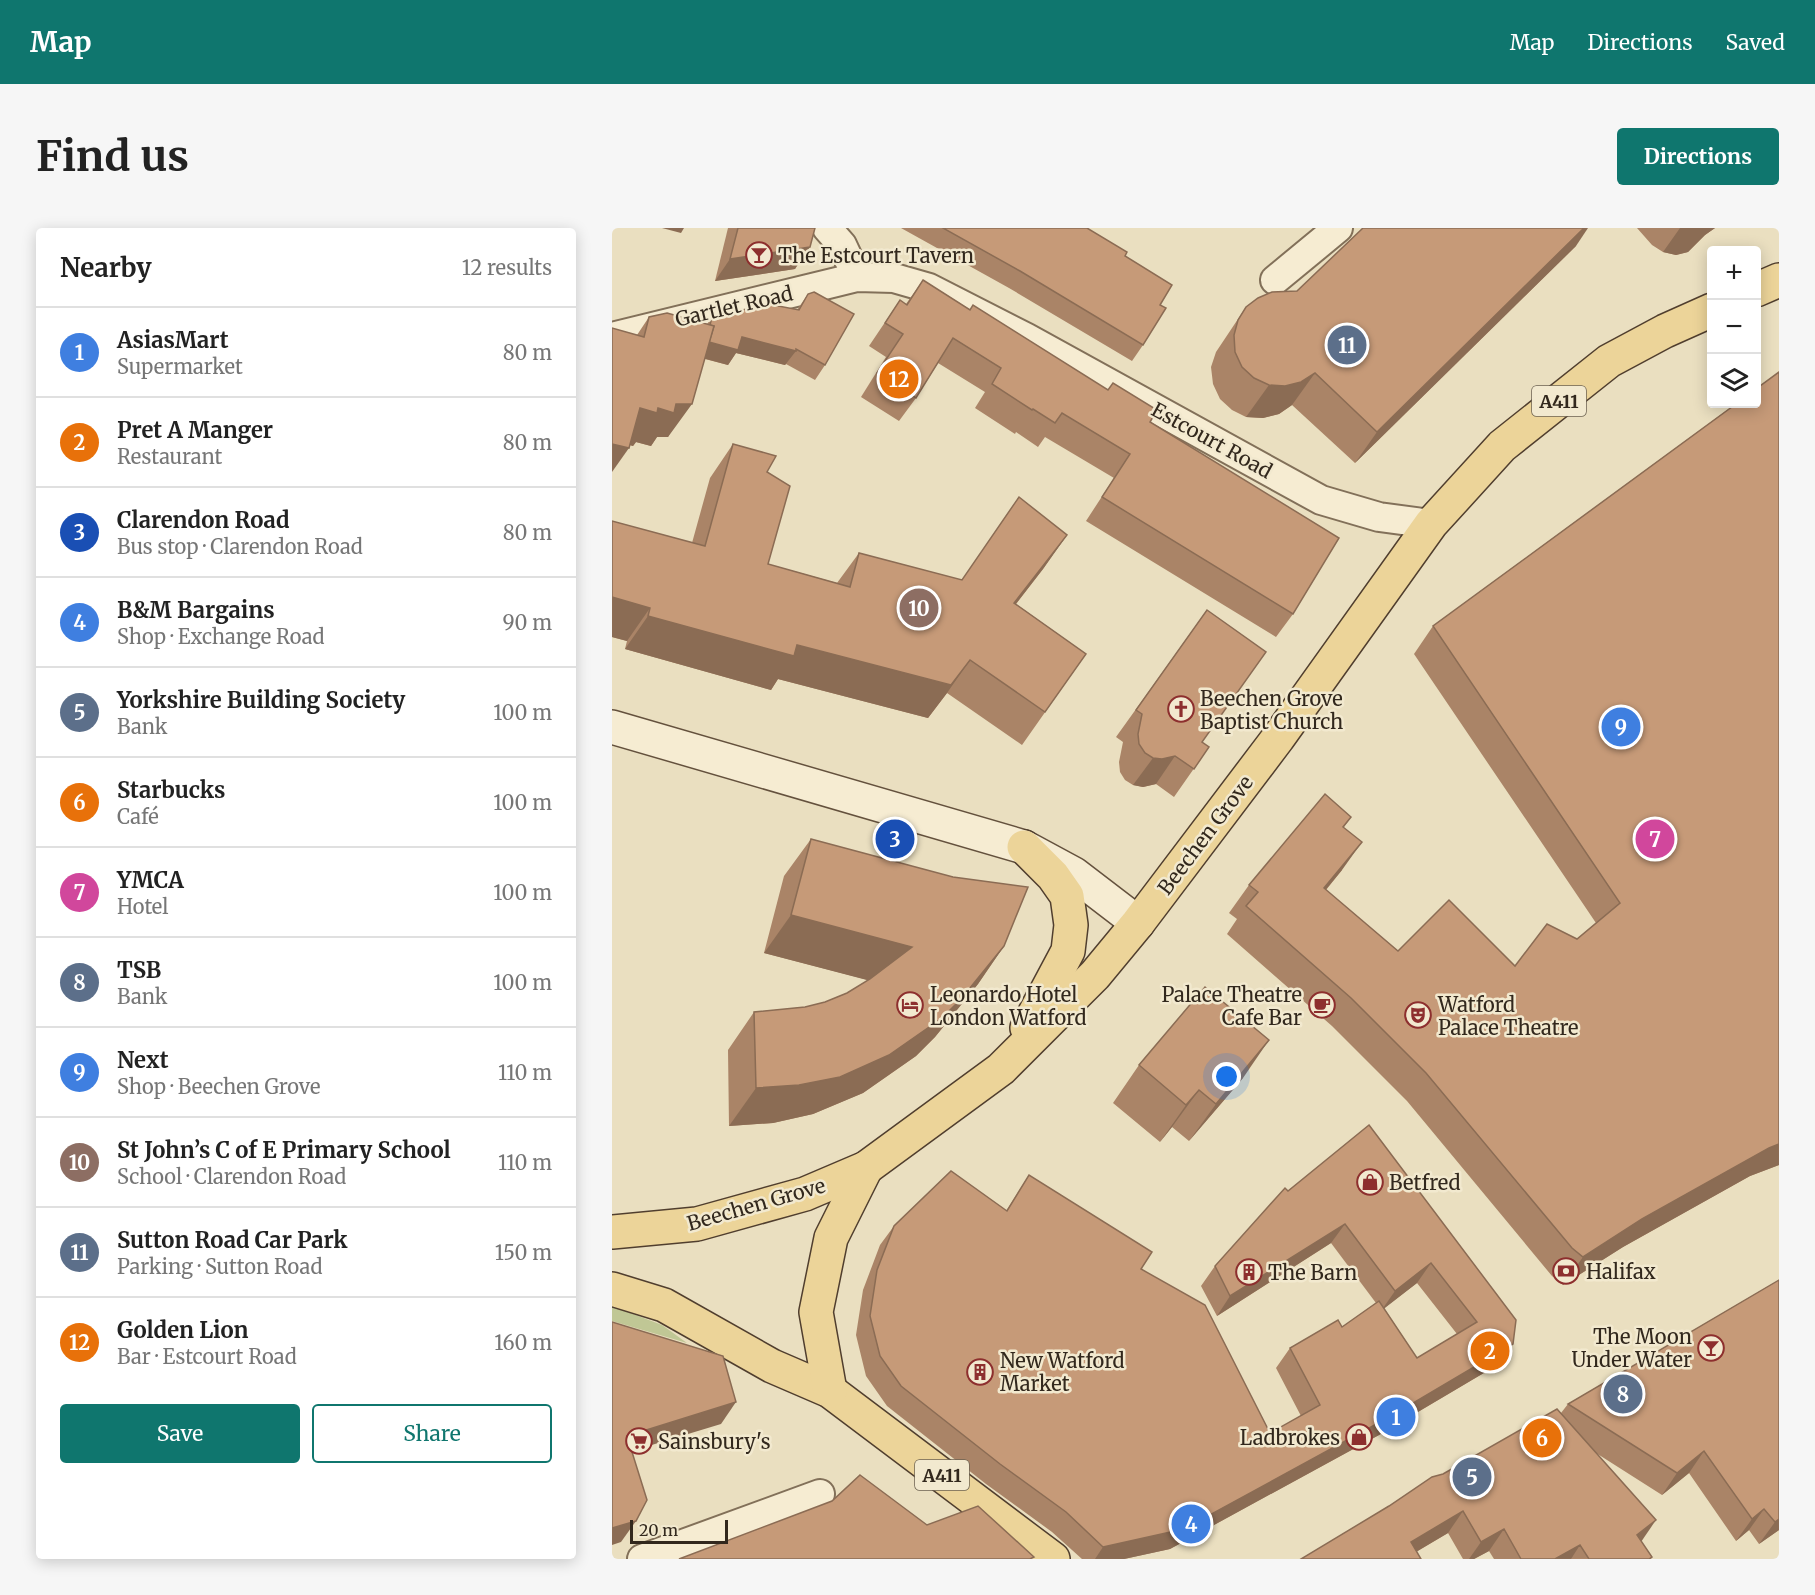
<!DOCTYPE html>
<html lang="en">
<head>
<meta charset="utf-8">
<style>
	body { margin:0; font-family:Merriweather,serif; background:#f6f6f6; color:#222 }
	.controls { position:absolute; right:18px; top:18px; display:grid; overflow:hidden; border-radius:6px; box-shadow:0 3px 15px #0003 }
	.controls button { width:54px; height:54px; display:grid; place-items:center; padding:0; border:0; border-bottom:2px solid #e0e0e0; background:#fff; color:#222; font:30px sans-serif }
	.scale { position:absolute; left:18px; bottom:15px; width:98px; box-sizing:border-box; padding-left:6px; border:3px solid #32281d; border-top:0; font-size:16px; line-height:21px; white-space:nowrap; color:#32281d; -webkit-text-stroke:4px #f2e9cf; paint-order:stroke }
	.you { position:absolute; left:615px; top:849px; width:21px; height:21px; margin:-15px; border:4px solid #fff; border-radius:50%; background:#1a73e8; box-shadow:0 0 0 9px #1a73e833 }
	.badge { display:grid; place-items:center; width:39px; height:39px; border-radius:50%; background:#0f766e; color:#fff; font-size:20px; font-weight:700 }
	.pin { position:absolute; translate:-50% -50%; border:3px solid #fff; box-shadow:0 2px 6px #0006 }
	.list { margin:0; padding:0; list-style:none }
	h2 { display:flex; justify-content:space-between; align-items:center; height:78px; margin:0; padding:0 24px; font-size:26px }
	h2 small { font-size:20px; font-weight:400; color:#767676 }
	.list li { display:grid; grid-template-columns:39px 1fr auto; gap:18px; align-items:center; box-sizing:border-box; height:90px; padding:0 24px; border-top:2px solid #e0e0e0 }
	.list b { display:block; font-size:22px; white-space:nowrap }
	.list p { margin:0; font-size:20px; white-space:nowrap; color:#767676 }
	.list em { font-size:20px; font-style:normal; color:#767676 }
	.actions { display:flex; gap:12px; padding:18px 24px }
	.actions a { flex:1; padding:14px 0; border:2px solid #0f766e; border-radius:6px; text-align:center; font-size:21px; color:#0f766e }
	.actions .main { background:#0f766e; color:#fff }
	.icon { flex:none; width:33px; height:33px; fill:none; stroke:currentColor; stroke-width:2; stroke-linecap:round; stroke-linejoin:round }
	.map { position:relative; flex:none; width:1167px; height:1331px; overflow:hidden; border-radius:6px }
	header { display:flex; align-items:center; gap:36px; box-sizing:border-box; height:84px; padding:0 30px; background:#0f766e; color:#fff }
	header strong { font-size:28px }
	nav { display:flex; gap:33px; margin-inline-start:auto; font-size:21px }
	.intro { display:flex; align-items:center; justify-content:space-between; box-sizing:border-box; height:144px; padding:0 36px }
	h1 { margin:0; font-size:42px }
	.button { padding:15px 27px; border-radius:6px; background:#0f766e; color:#fff; font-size:21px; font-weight:700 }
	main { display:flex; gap:36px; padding:0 36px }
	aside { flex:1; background:#fff; border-radius:6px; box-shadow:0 3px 15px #0003 }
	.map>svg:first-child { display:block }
	.green { fill:#c0c795 }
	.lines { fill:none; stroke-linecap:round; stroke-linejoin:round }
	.street-casing { stroke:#827059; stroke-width:32 }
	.secondary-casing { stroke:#64513d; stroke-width:36 }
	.primary-casing { stroke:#503e2e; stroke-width:36 }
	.street { stroke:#f6ecd2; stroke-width:28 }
	.secondary { stroke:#f6ecd2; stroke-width:33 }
	.primary { stroke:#ecd499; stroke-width:33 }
	.wall { fill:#aa8467; fill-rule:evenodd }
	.shaded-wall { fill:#8b6c54 }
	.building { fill:#c69a78; stroke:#8b6c54; stroke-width:1.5 }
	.labels { text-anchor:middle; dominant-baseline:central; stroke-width:5; stroke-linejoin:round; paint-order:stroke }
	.shield { fill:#f2e9cf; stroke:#6c6252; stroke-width:1.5 }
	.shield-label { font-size:18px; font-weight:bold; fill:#32281d }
	.poi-label { font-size:20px; fill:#32281d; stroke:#f2e9cf; text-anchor:start }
	.street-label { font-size:20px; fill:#32281d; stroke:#f2e9cf }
</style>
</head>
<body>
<header>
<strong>Map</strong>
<nav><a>Map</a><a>Directions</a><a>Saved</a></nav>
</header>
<div class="intro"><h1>Find us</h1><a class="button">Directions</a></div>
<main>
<aside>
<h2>Nearby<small>12 results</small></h2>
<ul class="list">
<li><span class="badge" style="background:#3f7fe0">1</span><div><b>AsiasMart</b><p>Supermarket</p></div><em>80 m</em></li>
<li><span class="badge" style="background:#e8710a">2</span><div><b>Pret A Manger</b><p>Restaurant</p></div><em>80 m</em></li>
<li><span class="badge" style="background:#1a4fb4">3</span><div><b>Clarendon Road</b><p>Bus stop · Clarendon Road</p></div><em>80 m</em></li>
<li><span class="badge" style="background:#3f7fe0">4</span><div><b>B&amp;M Bargains</b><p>Shop · Exchange Road</p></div><em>90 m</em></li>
<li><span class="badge" style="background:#5c6f8a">5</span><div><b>Yorkshire Building Society</b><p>Bank</p></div><em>100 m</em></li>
<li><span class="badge" style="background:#e8710a">6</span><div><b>Starbucks</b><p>Café</p></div><em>100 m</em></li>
<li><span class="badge" style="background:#d1479c">7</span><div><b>YMCA</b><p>Hotel</p></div><em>100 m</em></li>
<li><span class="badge" style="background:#5c6f8a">8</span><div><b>TSB</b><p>Bank</p></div><em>100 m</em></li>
<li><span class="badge" style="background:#3f7fe0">9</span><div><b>Next</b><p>Shop · Beechen Grove</p></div><em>110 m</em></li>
<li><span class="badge" style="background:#8d6e63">10</span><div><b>St John’s C of E Primary School</b><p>School · Clarendon Road</p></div><em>110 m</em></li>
<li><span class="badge" style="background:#5c6f8a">11</span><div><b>Sutton Road Car Park</b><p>Parking · Sutton Road</p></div><em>150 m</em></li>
<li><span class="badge" style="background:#e8710a">12</span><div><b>Golden Lion</b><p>Bar · Estcourt Road</p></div><em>160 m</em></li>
</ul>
<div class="actions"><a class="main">Save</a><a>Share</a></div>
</aside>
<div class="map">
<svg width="1167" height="1331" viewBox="0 0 1167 1331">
	<rect width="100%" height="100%" fill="#eadfc0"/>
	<path class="green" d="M0,1078L50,1097L75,1115L0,1093Z"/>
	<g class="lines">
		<g class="street-casing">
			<g id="street">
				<path d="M215,0L230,17L245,49"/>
				<path d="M663,52L726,0"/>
				<path d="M0,109L245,49L282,50L317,60L415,110L709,272L767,289L819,296"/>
				<path d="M30,1331L208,1266"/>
			</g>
		</g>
		<g class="secondary-casing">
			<path id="secondary" d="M0,499L412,619L462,646L526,695"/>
		</g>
		<g class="primary-casing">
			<g id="primary">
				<path d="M1144,62L1167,52"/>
				<path d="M412,619L441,648L455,668L459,697L456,723L415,800"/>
				<path d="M0,1004L85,996L193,966L254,940L389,841L483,747L526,695L666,510L819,296L890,218L997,133L1053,103L1100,82"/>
				<path d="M0,1061L52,1077L160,1138L218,1163L441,1331"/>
				<path d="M218,1163L204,1084L219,1010L254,940"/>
			</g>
		</g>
		<use href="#street" class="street"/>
		<use href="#secondary" class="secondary"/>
		<use href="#primary" class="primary"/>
	</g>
	<g class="wall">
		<path d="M116,0H203L183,41L103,53Z"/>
		<path d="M289,0H475L513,28L548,77L531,117L520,133L397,60Z"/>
		<path d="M1025,0H1103L1093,7L1076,24L1064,27L1051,24L1040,17Z"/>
		<path d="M964,18L743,235L680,177L667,186L651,190L634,189L620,182L608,171L601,156L599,139L604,124L634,79L685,63Z"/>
		<path d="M311,52L538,194L681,386L664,409L474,293L502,250L433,209L426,219L404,204L403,206L363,180L373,164L326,135L304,170L287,193L249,169L274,129L257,118L288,72L294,76Z"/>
		<path d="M196,66L213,137L203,152L174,136L173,137L124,125L116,137L93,131L56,209H45L39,218L24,214L21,218L18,217L25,107L37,89L95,96L100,89L185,82Z"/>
		<path d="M1167,144V937L1138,948L1011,1019L951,1057L940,1048L795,873L720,798L615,706L625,691L617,685L637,657L739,589L732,599L730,642L714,662L786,723L903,738L965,711L984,695L802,426L821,398Z"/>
		<path d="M121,216L155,244L156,336L225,355L247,325L350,352L407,269L455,307L431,341L404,376L474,426L410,517L335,465L316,490L166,451L159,462L13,421L15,413L0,409V293L80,315L98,250Z"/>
		<path d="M595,382L590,514L597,519L562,569L544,556L531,559L521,557L513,552L508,544L507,534L511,514L504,509Z"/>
		<path d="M199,611L392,718L366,756L323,809L304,828L251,865L201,886L161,895L117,898L116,822L142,784L193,779L213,774L235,765L256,752L152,725L172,648Z"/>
		<path d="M527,837L631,850L577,913L560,899L548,914L501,875Z"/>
		<path d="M757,897L904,1092L887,1136L767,1207L558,1321L512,1331H470L440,1304L374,1256L275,1178L254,1148L244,1107L251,1062L268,1017L282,998L394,983L417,947L529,1041L658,1205L689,1188L664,1140L678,1120L730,1099L764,1075L719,1015L605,1088L589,1058L603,1038L676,963ZM805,1055L845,1106L805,1130L772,1080Z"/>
		<path d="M1167,1052V1302L1147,1316L1137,1302L1124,1313L1077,1245L1050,1267L984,1225L1029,1313L1040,1329L1039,1331H882L877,1323L862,1331H851L836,1305L804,1324L689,1331L831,1246L949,1185L956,1176Z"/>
	</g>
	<g class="shaded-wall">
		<path d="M50,0H72L69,5Z"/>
		<path d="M972,0H976L964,18L743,235L765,204Z"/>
		<path d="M1068,0H1103L1093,7L1076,24L1064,27L1051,24Z"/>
		<path d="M198,19L183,41L103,53L118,31Z"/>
		<path d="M130,109L184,123L173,137L124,125L116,137L83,128L94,113Z"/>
		<path d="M703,145L680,177L667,186L651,190L634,189L657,157Z"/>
		<path d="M64,176H80L56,209H45L39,218L24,214L21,218L4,213L28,180H46Z"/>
		<path d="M0,216L17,220L0,244Z"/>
		<path d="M455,307L431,341L379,408L402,375Z"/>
		<path d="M0,369L38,380L15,413L0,409Z"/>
		<path d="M36,388L185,417L358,432L335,465L316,490L166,451L159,462L13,421Z"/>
		<path d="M563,528L544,556L531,559L521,557L541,530Z"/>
		<path d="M750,614L730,642L692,688L712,660Z"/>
		<path d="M179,687L300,719L274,757L152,725Z"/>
		<path d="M392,718L366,756L323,809L304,828L251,865L201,886L161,895L117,898L144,860Z"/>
		<path d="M657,812L631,850L577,913L604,876Z"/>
		<path d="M587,862L560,899L548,914L574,877Z"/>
		<path d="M1167,916V937L1138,948L1011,1019L951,1057L971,1029L1030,991L1157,920Z"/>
		<path d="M733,996L719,1015L605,1088L618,1068Z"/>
		<path d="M819,1035L805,1055L769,1083L783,1063Z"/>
		<path d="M901,1116L887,1136L767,1207L558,1321L512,1331H483L491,1319Z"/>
		<path d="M124,1174L109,1196L0,1229L15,1208Z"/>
		<path d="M1092,1223L1077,1245L1050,1267L1065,1245Z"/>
		<path d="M1152,1281L1137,1302L1124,1313L1140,1291Z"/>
		<path d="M851,1283L836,1305L792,1331L799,1314Z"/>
		<path d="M1167,1291V1302L1147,1316L1163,1294Z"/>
		<path d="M1044,1292L1029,1314L1025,1307Z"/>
		<path d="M24,1293L9,1314L0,1317V1300Z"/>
		<path d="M892,1301L877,1323L862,1331H857L869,1314Z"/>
		<path d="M968,1317L959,1331H943Z"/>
	</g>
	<g class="building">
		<path d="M126,0H203L198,19L118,31Z"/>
		<path d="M331,0H475L515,24L513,28L560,57L548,77L554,80L531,117L408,43Z"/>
		<path d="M751,0H972L765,204L703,145L689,154L673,158L657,157L642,150L630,139L623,124L622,107L626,92L634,79L646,70L660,64L685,63Z"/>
		<path d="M311,52L358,82L361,77L496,162L501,155L545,182L538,194L727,310L681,386L490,269L518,226L450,185L443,195L421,181L420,182L380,156L389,140L341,110L304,170L265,145L291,106L273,95L288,72L295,77Z"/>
		<path d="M202,64L242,86L213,137L184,121V123L130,109L126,122L97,114L102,98L98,97L100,89L156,76L187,82L196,66Z"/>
		<path d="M55,85L102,98L80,176H64L62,185L46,180L45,185L28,180L17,220L0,216V100L32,109L37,89Z"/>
		<path d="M1167,144V916L1157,920L1030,991L971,1029L960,1020L814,845L739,770L634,678L646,664L637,657L713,566L739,589L731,599L750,614L712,660L786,723L837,672L903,738L935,696L965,711L1008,675L821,398L1124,176H1144V161Z"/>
		<path d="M121,216L164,228L155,244L178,258L156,336L238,359L247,325L350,352L407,269L455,307L402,375L474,426L433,484L358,432L339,457L185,417L182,428L36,388L38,380L0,369V293L93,318Z"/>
		<path d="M595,382L654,424L590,514L597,519L582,541L563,528L550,531L541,530L533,525L527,516L526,506L530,486L524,482Z"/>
		<path d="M199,611L341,649L416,659L392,718L349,771L330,790L277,827L228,849L187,857L144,860L142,784L193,779L213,774L235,765L258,751L300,719L179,687Z"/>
		<path d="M593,759L657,812L604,876L587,862L574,877L527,837Z"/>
		<path d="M757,897L904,1092L901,1116L781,1187L572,1301L491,1319L454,1284L388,1236L289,1158L268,1128L258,1088L265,1042L282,998L339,943L395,983L417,947L540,1024L529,1041L593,1077L658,1205L708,1177L678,1120L726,1092L730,1099L767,1073L805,1130L865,1094L819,1035L783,1063L733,996L618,1068L603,1038L673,960L676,963Z"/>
		<path d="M1167,1052V1291L1163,1294L1152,1281L1140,1291L1092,1223L1065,1245L956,1176Z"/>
		<path d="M0,1094L111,1128L124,1174L15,1208L35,1272L24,1293L0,1300Z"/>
		<path d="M945,1181L1044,1292L1025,1307L1040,1329L1037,1331H977L968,1317L943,1331H909L892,1301L869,1314L851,1283L799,1314L809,1331H689L777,1278L820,1249L831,1246Z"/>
		<path d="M248,1247L315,1297L366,1278L422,1329L418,1331H67L220,1273Z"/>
	</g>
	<defs>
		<g id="bar-ring" transform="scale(1.35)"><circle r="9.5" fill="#f2e9cf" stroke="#8d2f2e" stroke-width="1.5"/><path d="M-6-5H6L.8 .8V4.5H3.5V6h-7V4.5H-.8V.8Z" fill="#8d2f2e"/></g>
		<g id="church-ring" transform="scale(1.35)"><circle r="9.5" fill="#f2e9cf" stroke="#8d2f2e" stroke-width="1.5"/><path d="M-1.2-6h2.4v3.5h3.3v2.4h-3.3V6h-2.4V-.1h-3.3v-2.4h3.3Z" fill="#8d2f2e"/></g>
		<g id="hotel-ring" transform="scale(1.35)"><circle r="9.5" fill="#f2e9cf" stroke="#8d2f2e" stroke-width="1.5"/><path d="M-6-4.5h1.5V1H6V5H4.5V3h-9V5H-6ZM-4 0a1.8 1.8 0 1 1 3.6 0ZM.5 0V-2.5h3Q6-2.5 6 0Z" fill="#8d2f2e"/></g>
		<g id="cafe-ring" transform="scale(1.35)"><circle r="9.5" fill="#f2e9cf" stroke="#8d2f2e" stroke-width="1.5"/><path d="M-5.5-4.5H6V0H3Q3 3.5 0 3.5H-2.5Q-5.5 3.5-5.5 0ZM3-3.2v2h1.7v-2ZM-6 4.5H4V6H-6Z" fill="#8d2f2e"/></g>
		<g id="theatre-ring" transform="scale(1.35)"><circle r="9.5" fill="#f2e9cf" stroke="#8d2f2e" stroke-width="1.5"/><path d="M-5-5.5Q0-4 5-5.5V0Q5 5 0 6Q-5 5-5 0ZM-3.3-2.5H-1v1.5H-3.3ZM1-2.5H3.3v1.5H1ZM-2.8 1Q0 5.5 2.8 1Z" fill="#8d2f2e"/></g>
		<g id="shop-ring" transform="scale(1.35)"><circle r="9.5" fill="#f2e9cf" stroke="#8d2f2e" stroke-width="1.5"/><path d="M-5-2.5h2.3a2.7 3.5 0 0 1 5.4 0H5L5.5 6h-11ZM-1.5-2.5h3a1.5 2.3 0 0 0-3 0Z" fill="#8d2f2e"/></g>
		<g id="bank-ring" transform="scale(1.35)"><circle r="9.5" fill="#f2e9cf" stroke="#8d2f2e" stroke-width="1.5"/><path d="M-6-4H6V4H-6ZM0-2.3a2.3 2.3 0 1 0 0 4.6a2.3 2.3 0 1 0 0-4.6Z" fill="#8d2f2e"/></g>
		<g id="building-ring" transform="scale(1.35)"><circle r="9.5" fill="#f2e9cf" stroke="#8d2f2e" stroke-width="1.5"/><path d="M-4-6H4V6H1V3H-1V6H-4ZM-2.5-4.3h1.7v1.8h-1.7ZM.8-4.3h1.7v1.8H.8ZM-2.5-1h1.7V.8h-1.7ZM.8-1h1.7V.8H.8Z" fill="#8d2f2e"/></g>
		<g id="supermarket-ring" transform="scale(1.35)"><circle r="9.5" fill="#f2e9cf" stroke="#8d2f2e" stroke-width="1.5"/><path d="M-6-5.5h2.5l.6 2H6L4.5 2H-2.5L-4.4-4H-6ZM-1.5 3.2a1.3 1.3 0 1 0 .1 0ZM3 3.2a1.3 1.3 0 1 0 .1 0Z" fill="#8d2f2e"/></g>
	</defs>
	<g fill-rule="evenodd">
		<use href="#bar-ring" x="147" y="27"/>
		<use href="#church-ring" x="569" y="481"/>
		<use href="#hotel-ring" x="298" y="777"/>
		<use href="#cafe-ring" x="710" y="777"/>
		<use href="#theatre-ring" x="806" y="787"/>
		<use href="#shop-ring" x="758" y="954"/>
		<use href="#bank-ring" x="954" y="1043"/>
		<use href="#building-ring" x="637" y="1044"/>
		<use href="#bar-ring" x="1099" y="1120"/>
		<use href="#building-ring" x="368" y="1144"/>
		<use href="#shop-ring" x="747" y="1209"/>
		<use href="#supermarket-ring" x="27" y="1213"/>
	</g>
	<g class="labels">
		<g class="shield">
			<rect x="920" y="158" width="54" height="30" rx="4.5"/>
			<rect x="303" y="1232" width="54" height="30" rx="4.5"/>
		</g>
		<g class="shield-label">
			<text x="947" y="173">A411</text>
			<text x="330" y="1247">A411</text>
		</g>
		<g class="poi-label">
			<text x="166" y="27">The Estcourt Tavern</text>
			<text x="588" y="470">Beechen Grove<tspan x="588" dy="23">Baptist Church</tspan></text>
			<text x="318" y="766">Leonardo Hotel<tspan x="318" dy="23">London Watford</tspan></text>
			<text x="690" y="766" text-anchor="end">Palace Theatre<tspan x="690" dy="23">Cafe Bar</tspan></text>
			<text x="826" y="776">Watford<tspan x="826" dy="23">Palace Theatre</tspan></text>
			<text x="777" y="954">Betfred</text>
			<text x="974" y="1043">Halifax</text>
			<text x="656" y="1044">The Barn</text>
			<text x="1080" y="1108" text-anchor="end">The Moon<tspan x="1080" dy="23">Under Water</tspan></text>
			<text x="388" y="1132">New Watford<tspan x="388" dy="23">Market</tspan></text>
			<text x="728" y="1209" text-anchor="end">Ladbrokes</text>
			<text x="46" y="1213">Sainsbury's</text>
		</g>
		<g class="street-label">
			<text transform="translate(122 78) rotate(-13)">Gartlet Road</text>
			<text transform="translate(600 212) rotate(29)">Estcourt Road</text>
			<text transform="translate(593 607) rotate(-53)">Beechen Grove</text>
			<text transform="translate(144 976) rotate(-16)">Beechen Grove</text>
		</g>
	</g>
</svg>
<div class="controls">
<button>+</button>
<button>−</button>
<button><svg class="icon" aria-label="layers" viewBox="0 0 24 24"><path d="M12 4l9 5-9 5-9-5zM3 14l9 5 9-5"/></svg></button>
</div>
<div class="scale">20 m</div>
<div class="you"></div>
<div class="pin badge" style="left:784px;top:1189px;background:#3f7fe0">1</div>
<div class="pin badge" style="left:878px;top:1123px;background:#e8710a">2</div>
<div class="pin badge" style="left:283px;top:611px;background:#1a4fb4">3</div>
<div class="pin badge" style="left:579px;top:1296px;background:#3f7fe0">4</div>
<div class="pin badge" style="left:860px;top:1249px;background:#5c6f8a">5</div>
<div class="pin badge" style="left:930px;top:1210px;background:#e8710a">6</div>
<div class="pin badge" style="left:1043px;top:611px;background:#d1479c">7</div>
<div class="pin badge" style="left:1011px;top:1166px;background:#5c6f8a">8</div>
<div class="pin badge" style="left:1009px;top:499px;background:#3f7fe0">9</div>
<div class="pin badge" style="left:307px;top:380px;background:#8d6e63">10</div>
<div class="pin badge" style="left:735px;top:117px;background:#5c6f8a">11</div>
<div class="pin badge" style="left:287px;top:151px;background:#e8710a">12</div>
</div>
</main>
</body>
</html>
